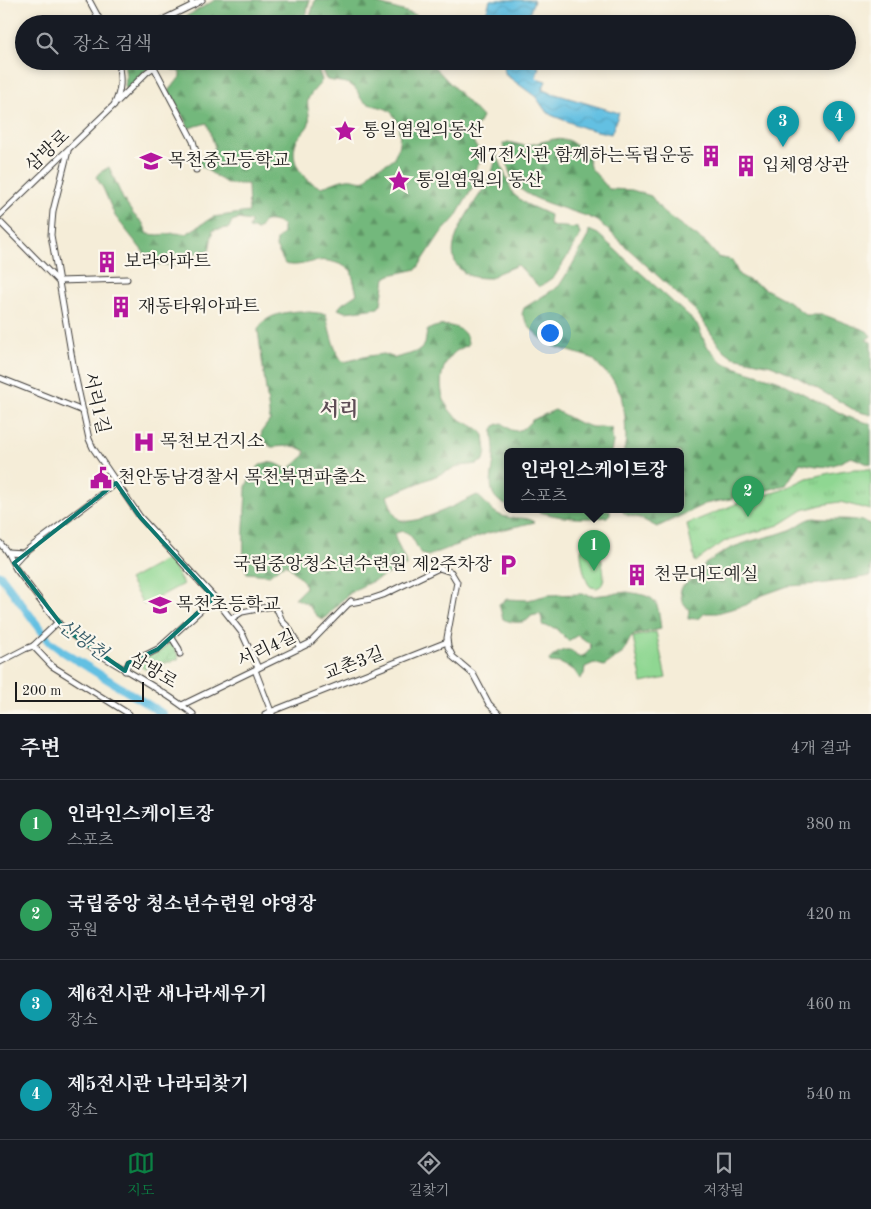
<!DOCTYPE html>
<html lang="ko">
<head>
<meta charset="utf-8">
<style>
	body { margin:0; font-family:"Old Standard TT","Noto Serif KR",serif; background:#20242c; color:#f1f3f6 }
	.scale { position:absolute; left:15px; bottom:12px; width:129px; box-sizing:border-box; padding-left:5px; border:2px solid #1c1c1c; border-top:0; font-size:14px; line-height:18px; white-space:nowrap; color:#1c1c1c; -webkit-text-stroke:4px #fbf7ec; paint-order:stroke }
	.you { position:absolute; left:549px; top:332px; width:18px; height:18px; margin:-12px; border:4px solid #fff; border-radius:50%; background:#1a73e8; box-shadow:0 0 0 8px #1a73e833 }
	.badge { display:grid; place-items:center; width:32px; height:32px; border-radius:50%; background:#0b8043; color:#fff; font-size:16px; font-weight:700 }
	.pin { position:absolute; translate:-50% -41px; filter:drop-shadow(0 1px 2px #0008) }
	.pin::after { content:''; position:absolute; top:26px; width:18px; height:15px; background:inherit; clip-path:polygon(0 0,100% 0,50% 100%) }
	.popup { position:absolute; left:504px; top:448px; width:180px; height:65px; box-sizing:border-box; display:grid; place-content:center; border-radius:8px; background:#171b24; filter:drop-shadow(0 1px 4px #0005); font-size:16px; white-space:nowrap; color:#9ea1a6 }
	.popup b { font-size:19px; color:#f1f3f6 }
	.popup::after { content:''; position:absolute; left:50%; top:100%; margin-left:-10px; border:10px solid transparent; border-top-color:#171b24 }
	.list { margin:0; padding:0; list-style:none }
	h2 { display:flex; justify-content:space-between; align-items:center; height:65px; margin:0; padding:0 20px; font-size:21px }
	h2 small { font-size:16px; font-weight:400; color:#9ea1a6 }
	.list li { display:grid; grid-template-columns:32px 1fr auto; gap:15px; align-items:center; box-sizing:border-box; height:90px; padding:0 20px; border-top:1px solid #363941 }
	.list b { display:block; font-size:19px; white-space:nowrap }
	.list p { margin:0; font-size:16px; white-space:nowrap; color:#9ea1a6 }
	.list em { font-size:16px; font-style:normal; color:#9ea1a6 }
	.icon { flex:none; width:28px; height:28px; fill:none; stroke:currentColor; stroke-width:2; stroke-linecap:round; stroke-linejoin:round }
	.map { position:relative; flex:none; width:871px; height:714px; overflow:hidden }
	.search { position:absolute; background:#171b24; box-shadow:0 2px 8px #0003; left:15px; right:15px; top:15px; height:55px; display:flex; align-items:center; gap:12px; box-sizing:border-box; padding:0 18px; border-radius:28px; color:#9ea1a6; font-size:19px }
	.sheet { height:425px; background:#171b24 }
	nav { display:flex; justify-content:space-around; align-items:center; box-sizing:border-box; height:70px; border-top:1px solid #363941; background:#171b24; font-size:14px; color:#9ea1a6 }
	nav a { display:grid; justify-items:center; gap:2px }
	nav .on { color:#0b8043 }
	.map>svg:first-child { display:block }
	.grass { fill:#8fd792; stroke:#567a57 }
	.forest { fill:url(#forest-firs); stroke:#486a4c }
	.park { fill:url(#park-tufts); stroke:#567a57 }
	.garden { fill:url(#garden-furrows); stroke:#567a57 }
	.water { fill:url(#water-waves); stroke:#406e7f }
	.lines { fill:none; stroke-linecap:round; stroke-linejoin:round }
	.river { stroke:#64c0e2; stroke-width:8 }
	.minor-casing { stroke:#3d3b38; stroke-width:7 }
	.minor { stroke:#fff; stroke-width:5 }
	.marked { fill:none; stroke:#0f766e; stroke-width:4; stroke-linejoin:round }
	.labels { text-anchor:middle; dominant-baseline:central; stroke-width:4.5; stroke-linejoin:round; paint-order:stroke }
	.poi-label { font-size:18px; fill:#1c1c1c; stroke:#fbf7ec; text-anchor:start }
	.street-label { font-size:18px; fill:#1c1c1c; stroke:#fbf7ec }
	.water-label { font-size:19px; font-style:italic; fill:#395e6b; stroke:#fbf7ec }
	.quarter-label { font-size:20px; font-weight:bold; fill:#5e4d56; stroke:#fbf7ec }
</style>
</head>
<body>
<div class="map">
<svg width="871" height="714" viewBox="0 0 871 714">
	<defs>
		<pattern id="forest-firs" width="22" height="20" patternUnits="userSpaceOnUse" patternTransform="scale(1.25)"><rect width="22" height="20" fill="#73b87c"/><path d="M5 1l3.5 6h-7zM16 11l3.5 6h-7z" fill="#5e9565"/></pattern>
		<pattern id="park-tufts" width="24" height="20" patternUnits="userSpaceOnUse" patternTransform="scale(1.25)"><rect width="24" height="20" fill="#8fd792"/><path d="M3 7l-1-3M5 7V3M7 7l1-3M15 17l-1-3M17 17v-4M19 17l1-3" fill="none" stroke="#7bb87d"/></pattern>
		<pattern id="garden-furrows" width="10" height="10" patternUnits="userSpaceOnUse" patternTransform="scale(1.25)"><rect width="10" height="10" fill="#8fd792"/><path d="M-1 1l2-2M0 10L10 0M9 11l2-2" fill="none" stroke="#7bb87d"/></pattern>
		<pattern id="water-waves" width="16" height="10" patternUnits="userSpaceOnUse" patternTransform="scale(1.25)"><rect width="16" height="10" fill="#64c0e2"/><path d="M0 5q4-4 8 0t8 0" fill="none" stroke="#56a4c1"/></pattern>
	</defs>
	<rect width="100%" height="100%" fill="#fbf7ec"/>
	<filter id="ink" filterUnits="userSpaceOnUse"><feTurbulence type="fractalNoise" baseFrequency=".02" numOctaves="2"/><feDisplacementMap in="SourceGraphic" scale="10" xChannelSelector="R" yChannelSelector="G"/><feConvolveMatrix kernelMatrix="1 2 1 2 8 2 1 2 1" color-interpolation-filters="sRGB"/></filter>
	<filter id="wash" filterUnits="userSpaceOnUse"><feTurbulence type="fractalNoise" baseFrequency=".0096" numOctaves="4" result="noise"/><feDisplacementMap in="SourceGraphic" scale="20" xChannelSelector="R" yChannelSelector="G"/><feGaussianBlur stdDeviation="1.12" result="paint"/><feColorMatrix in="noise" values="0 0 0 0 0 0 0 0 0 0 0 0 0 0 0 0 0 1.4 0 .05"/><feComposite in="paint" operator="in"/></filter>
	<g filter="url(#wash)">
		<rect width="100%" height="100%" fill="#f5edd8"/>
		<g class="grass">
			<path d="M588,543L595,545C600,550 606,575 603,582C602,586 600,586 597,588L591,587C585,583 581,560 581,552C581,548 584,545 588,543Z"/>
			<path d="M167,559L174,568L183,584L144,605L129,580Z"/>
			<path d="M656,632L666,678L642,683L633,637Z"/>
		</g>
		<g class="forest">
			<path d="M215,0H310L304,24H173Z"/>
			<path d="M315,0H366L416,15L419,24H308Z"/>
			<path d="M124,61H315L322,80C319,87 311,91 308,99C306,108 312,118 308,126C304,132 299,136 296,142C289,162 302,179 320,187C329,186 337,180 347,179C354,178 359,182 366,180C368,178 370,173 372,171C379,164 391,166 396,153C402,140 401,118 388,110C381,106 370,106 363,101C359,97 358,91 355,88C346,80 335,83 326,79L318,61H429L482,117C477,128 468,137 477,148C479,150 482,152 484,154L483,157L475,169L472,189L455,218L440,234L417,269L390,275L385,278L381,304L378,308L345,312L338,309L342,304L357,294L351,270C341,264 330,259 317,261C305,263 297,267 285,264L276,247L277,240L283,233V225C277,222 269,219 263,222L260,228L257,230L249,228L251,223L250,221L238,219L232,221L229,228L213,230L209,251L171,257L175,266L152,263L115,216L103,188L96,177L99,173L109,167L123,199L134,215L142,222L148,234L159,235L174,233L186,234L213,217L249,212L248,184H228L201,166L199,157L212,152L215,147L207,123L189,128L169,91L180,77V72C148,60 149,67 127,89L125,86L126,75Z"/>
			<path d="M554,139L568,140L587,153L590,167L609,189L632,190L651,196L663,212L706,243L718,257L732,260L739,275L788,301L806,315H824L867,331L871,336L866,340L871,342V415L856,411L792,374L771,365L733,357L721,348L696,311L598,221C577,210 526,202 514,182C507,170 506,156 503,144L508,142L525,146Z"/>
			<path d="M497,155L513,194L526,204L550,215L549,224L551,226L578,228L580,233L579,238L555,276L539,287L518,265L498,273L491,278C484,278 475,278 468,275C430,255 476,204 488,181C493,173 494,164 497,155Z"/>
			<path d="M589,230L598,234L697,324L706,345L723,363L746,371L777,380L848,417L871,424V465L851,457C827,469 827,468 800,463L786,485L741,497L705,504L657,527L640,518L627,515L623,512L622,510H680V452H624L626,438L625,416L621,395L613,380L592,358L553,346L541,338L530,328L522,314L524,308L559,286L571,267L588,236Z"/>
			<path d="M300,311L326,314C329,327 334,355 344,362L368,356L384,354L395,358L410,354L420,350L425,344L427,331C436,323 457,324 464,333C467,336 468,341 468,345C462,348 456,350 452,355C437,370 438,398 452,413C461,423 476,424 484,435L486,451L484,460L477,464L460,466L387,496C390,503 393,516 400,520C414,527 462,502 477,495C487,503 492,514 506,517C516,519 526,516 535,522L488,533L428,556L421,554C415,545 410,524 395,534V538L407,565L354,590L340,602L323,620L316,615L307,604L295,598L305,588L304,582L286,564L281,566L269,575L247,573C240,561 246,504 246,487C250,476 258,460 272,463C277,463 283,467 288,470L305,455V451C294,443 284,447 271,447L261,438L262,431L270,420L258,330C264,315 285,312 300,311Z"/>
			<path d="M555,410L579,423L592,427L611,428L613,442L611,452H508V506C483,496 493,478 494,457C495,448 492,439 493,429L496,425L502,423L511,430L517,431L524,428L532,420Z"/>
			<path d="M534,510H610V514L607,517C580,519 560,519 534,510Z"/>
			<path d="M814,518C834,521 853,516 871,524V576L820,584L788,586L760,596L746,605L717,613H705L700,618L688,619L689,610L682,601L680,589L689,581L704,574L703,567L705,564C715,558 725,550 736,546C753,539 772,537 790,530C798,527 805,519 814,518Z"/>
			<path d="M627,592C659,597 657,599 661,629L634,635L630,639L623,653L604,666L594,663L585,667L584,674L580,679L574,670L560,663L550,662L549,660C556,652 571,644 576,656C584,658 587,653 591,648L590,644L578,635L568,641L555,628L542,625V619L540,614L531,616C526,625 511,623 503,619L499,604L507,599L528,600L548,595L582,594L593,596Z"/>
		</g>
		<path class="park" d="M854,469H871V510L840,502L821,505L803,510L779,525L725,541L695,562L687,524L741,502L782,490L807,478L839,471Z"/>
		<path class="garden" d="M172,641L179,659L144,669L137,662L160,651Z"/>
		<g class="water">
			<path d="M490,0H534L526,24H483Z"/>
			<path d="M501,61H527V63L539,67L536,78L546,81L542,90L619,113L611,134L584,128L551,115L545,110L536,97L506,75Z"/>
		</g>
		<g class="lines">
			<path class="river" d="M0,575L41,630L50,642L62,651L163,714"/>
		</g>
	</g>
	<g filter="url(#ink)">
		<g class="lines">
			<g class="minor-casing">
				<g id="minor">
					<path d="M89,0L102,24"/>
					<path d="M193,5L202,0"/>
					<path d="M154,24L193,5L191,0"/>
					<path d="M118,101L147,72L154,67L193,141L196,152V170"/>
					<path d="M68,151L53,211L51,235L74,370L89,439L93,448L140,517L213,596L242,633L258,668"/>
					<path d="M0,215L114,105C122,90 121,78 118,61"/>
					<path d="M0,222L58,281L127,279"/>
					<path d="M0,378L83,411"/>
					<path d="M0,543L7,552L16,569L56,621C98,661 149,678 193,714"/>
					<path d="M7,552L23,553"/>
					<path d="M14,563L23,553L116,483"/>
					<path d="M350,603L371,599L383,595L439,568L451,572L457,582L447,638L448,647L453,657L473,674L489,704L499,714"/>
					<path d="M231,619L242,612L273,606L278,611L282,621L289,628L300,648"/>
					<path d="M172,638L179,649L180,654"/>
					<path d="M33,646L52,666L129,714"/>
					<path d="M0,662L25,649L33,646L58,622"/>
					<path d="M255,670L272,714"/>
					<path d="M125,671L129,662H132L158,649L214,598"/>
					<path d="M182,705L310,643L351,601"/>
					<path d="M265,714L447,642"/>
				</g>
			</g>
			<use href="#minor" class="minor"/>
		</g>
	</g>
	<path class="marked" d="M116,483L140,517L214,598L158,649L128,663L125,671L64,628L14,563Z"/>
	<defs>
		<g id="sight-bare" transform="scale(1.725)"><path d="M0-6L1.8-2.2L6-1.7L2.9 1.2L3.7 5.4L0 3.3L-3.7 5.4L-2.9 1.2L-6-1.7L-1.8-2.2Z" fill="#b5179e" stroke="#fbf7ec" stroke-width="2.5" paint-order="stroke"/></g>
		<g id="building-bare" transform="scale(1.725)"><path d="M-4-6H4V6H1V3H-1V6H-4ZM-2.5-4.3h1.7v1.8h-1.7ZM.8-4.3h1.7v1.8H.8ZM-2.5-1h1.7V.8h-1.7ZM.8-1h1.7V.8H.8Z" fill="#b5179e" stroke="#fbf7ec" stroke-width="2.5" paint-order="stroke"/></g>
		<g id="school-bare" transform="scale(1.725)"><path d="M0-5L7-2L0 1L-7-2ZM-4 1L0 2.5L4 1V4Q0 6-4 4Z" fill="#b5179e" stroke="#fbf7ec" stroke-width="2.5" paint-order="stroke"/></g>
		<g id="hospital-bare" transform="scale(1.725)"><path d="M-5-5h3v3.5h4V-5h3V5h-3V1.5h-4V5h-3Z" fill="#b5179e" stroke="#fbf7ec" stroke-width="2.5" paint-order="stroke"/></g>
		<g id="civic-bare" transform="scale(1.725)"><path d="M-.6-6.5H3V-4.5H.6V-3L4-1V1h2V6H-6V1h2V-1L-.6-3ZM-1.2 2.5V6h2.4V2.5Z" fill="#b5179e" stroke="#fbf7ec" stroke-width="2.5" paint-order="stroke"/></g>
		<g id="parking-bare" transform="scale(1.725)"><path d="M-3.5-5.5H1a3.5 3.5 0 0 1 0 7H-1V5.5H-3.5ZM-1-3.4V-.6H.8a1.4 1.4 0 0 0 0-2.8Z" fill="#b5179e" stroke="#fbf7ec" stroke-width="2.5" paint-order="stroke"/></g>
	</defs>
	<g fill-rule="evenodd">
		<use href="#sight-bare" x="345" y="131"/>
		<use href="#building-bare" x="711" y="156"/>
		<use href="#school-bare" x="151" y="161"/>
		<use href="#building-bare" x="746" y="166"/>
		<use href="#sight-bare" x="399" y="181"/>
		<use href="#building-bare" x="107" y="262"/>
		<use href="#building-bare" x="121" y="307"/>
		<use href="#hospital-bare" x="144" y="442"/>
		<use href="#civic-bare" x="101" y="478"/>
		<use href="#parking-bare" x="508" y="565"/>
		<use href="#building-bare" x="637" y="575"/>
		<use href="#school-bare" x="160" y="605"/>
	</g>
	<g class="labels">
		<g class="poi-label">
			<text x="362" y="131">통일염원의동산</text>
			<text x="694" y="156" text-anchor="end">제7전시관 함께하는독립운동</text>
			<text x="168" y="161">목천중고등학교</text>
			<text x="762" y="166">입체영상관</text>
			<text x="416" y="181">통일염원의 동산</text>
			<text x="124" y="262">보라아파트</text>
			<text x="138" y="307">재동타워아파트</text>
			<text x="160" y="442">목천보건지소</text>
			<text x="118" y="478">천안동남경찰서 목천북면파출소</text>
			<text x="492" y="565" text-anchor="end">국립중앙청소년수련원 제2주차장</text>
			<text x="654" y="575">천문대도예실</text>
			<text x="176" y="605">목천초등학교</text>
		</g>
		<g class="street-label">
			<text transform="translate(48 151) rotate(-43)">삼방로</text>
			<text transform="translate(96 403) rotate(77)">서리1길</text>
			<text transform="translate(267 649) rotate(-26)">서리4길</text>
			<text transform="translate(354 664) rotate(-21)">교촌3길</text>
			<text transform="translate(153 671) rotate(31)">삼방로</text>
		</g>
		<g class="water-label">
			<text transform="translate(82 641) rotate(36)">산방천</text>
		</g>
		<g class="quarter-label">
			<text x="339" y="411">서리</text>
		</g>
	</g>
</svg>
<div class="scale">200 m</div>
<div class="you"></div>
<div class="pin badge" style="left:594px;top:571px;background:#2e9e5b">1</div>
<div class="popup"><b>인라인스케이트장</b>스포츠</div>
<div class="pin badge" style="left:748px;top:517px;background:#2e9e5b">2</div>
<div class="pin badge" style="left:783px;top:147px;background:#0f9aa8">3</div>
<div class="pin badge" style="left:839px;top:142px;background:#0f9aa8">4</div>
<div class="search"><svg class="icon" aria-label="search" viewBox="0 0 24 24"><circle cx="10" cy="10" r="6"/><path d="M15 15l6 6"/></svg>장소 검색</div>
</div>
<section class="sheet">
<h2>주변<small>4개 결과</small></h2>
<ul class="list">
<li><span class="badge" style="background:#2e9e5b">1</span><div><b>인라인스케이트장</b><p>스포츠</p></div><em>380 m</em></li>
<li><span class="badge" style="background:#2e9e5b">2</span><div><b>국립중앙 청소년수련원 야영장</b><p>공원</p></div><em>420 m</em></li>
<li><span class="badge" style="background:#0f9aa8">3</span><div><b>제6전시관 새나라세우기</b><p>장소</p></div><em>460 m</em></li>
<li><span class="badge" style="background:#0f9aa8">4</span><div><b>제5전시관 나라되찾기</b><p>장소</p></div><em>540 m</em></li>
</ul>
</section>
<nav>
<a class="on"><svg class="icon" aria-label="map" viewBox="0 0 24 24"><path d="M3 6l6-2 6 2 6-2v14l-6 2-6-2-6 2zM9 4v14M15 6v14"/></svg>지도</a>
<a><svg class="icon" aria-label="directions" viewBox="0 0 24 24"><path d="M12 3l9 9-9 9-9-9zM9 14v-3h6M13 9l2 2-2 2"/></svg>길찾기</a>
<a><svg class="icon" aria-label="saved" viewBox="0 0 24 24"><path d="M7 4h10v16l-5-4-5 4z"/></svg>저장됨</a>
</nav>
</body>
</html>
